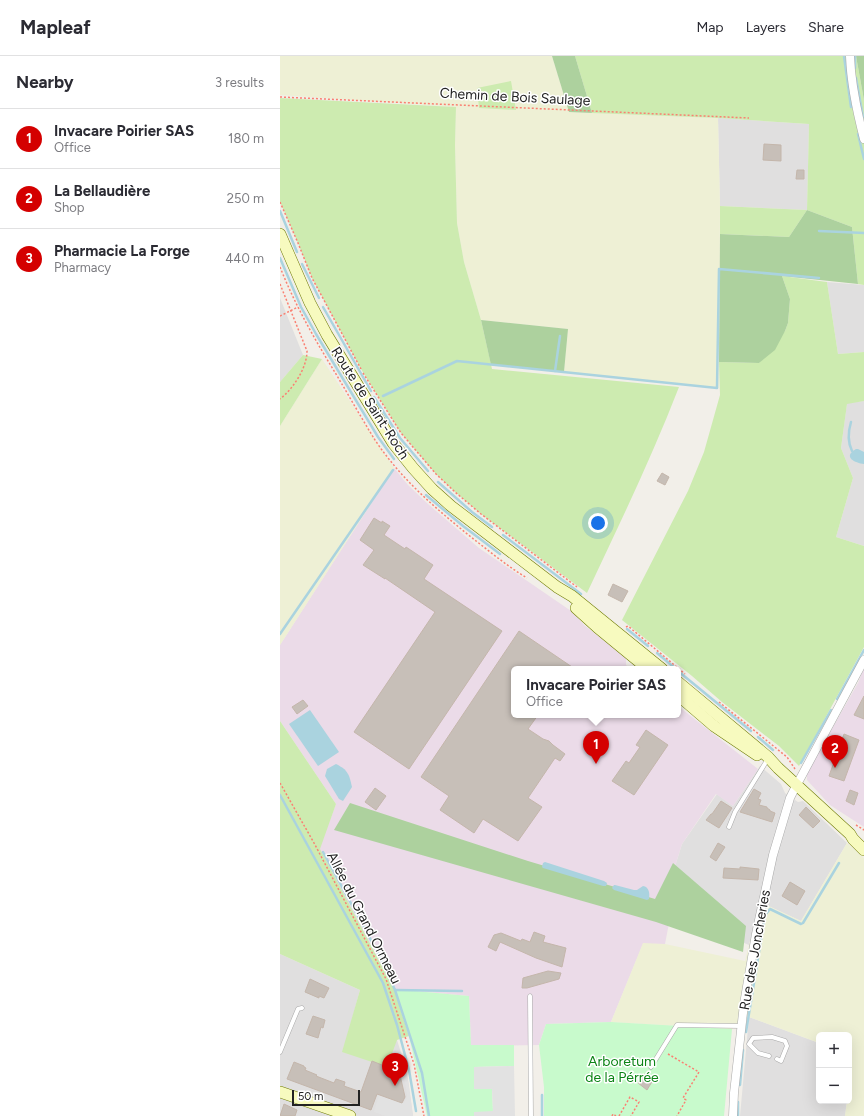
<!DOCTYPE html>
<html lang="en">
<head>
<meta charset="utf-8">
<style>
	body { margin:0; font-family:Figtree,sans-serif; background:#f7f7f7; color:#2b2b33 }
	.controls { position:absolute; right:12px; bottom:12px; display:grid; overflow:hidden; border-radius:6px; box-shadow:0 4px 16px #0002 }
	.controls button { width:36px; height:36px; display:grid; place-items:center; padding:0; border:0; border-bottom:1px solid #e1e1e2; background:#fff; color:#2b2b33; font:20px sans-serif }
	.scale { position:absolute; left:12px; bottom:10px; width:68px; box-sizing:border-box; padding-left:4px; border:2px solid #222; border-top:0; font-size:11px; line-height:14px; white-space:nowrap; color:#222; -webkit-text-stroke:3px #fff; paint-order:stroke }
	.you { position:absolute; left:318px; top:467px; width:14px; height:14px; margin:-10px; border:3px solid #fff; border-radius:50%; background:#1a73e8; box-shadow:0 0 0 6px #1a73e833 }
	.badge { display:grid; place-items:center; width:26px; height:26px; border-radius:50%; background:#d40000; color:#fff; font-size:13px; font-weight:700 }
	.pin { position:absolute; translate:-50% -33px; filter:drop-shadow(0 1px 2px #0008) }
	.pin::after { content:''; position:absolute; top:21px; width:14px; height:12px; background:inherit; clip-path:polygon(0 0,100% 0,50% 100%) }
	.popup { position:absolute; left:231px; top:610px; width:170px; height:52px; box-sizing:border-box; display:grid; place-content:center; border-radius:6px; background:#fff; filter:drop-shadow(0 1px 3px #0005); font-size:13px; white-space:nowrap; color:#7c7c81 }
	.popup b { font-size:15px; color:#2b2b33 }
	.popup::after { content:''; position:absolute; left:50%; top:100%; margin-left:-8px; border:8px solid transparent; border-top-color:#fff }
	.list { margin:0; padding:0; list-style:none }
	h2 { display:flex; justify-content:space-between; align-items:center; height:52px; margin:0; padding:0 16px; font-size:17px }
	h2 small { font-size:13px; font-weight:400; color:#7c7c81 }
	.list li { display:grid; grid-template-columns:26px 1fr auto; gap:12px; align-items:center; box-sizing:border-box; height:60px; padding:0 16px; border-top:1px solid #e1e1e2 }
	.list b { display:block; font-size:15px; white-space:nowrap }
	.list p { margin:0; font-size:13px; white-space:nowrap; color:#7c7c81 }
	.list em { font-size:13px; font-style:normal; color:#7c7c81 }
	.map { position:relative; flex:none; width:584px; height:1060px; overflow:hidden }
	header { display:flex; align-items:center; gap:24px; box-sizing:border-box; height:56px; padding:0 20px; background:#fff; border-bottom:1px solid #e1e1e2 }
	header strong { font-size:19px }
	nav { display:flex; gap:22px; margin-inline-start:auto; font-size:14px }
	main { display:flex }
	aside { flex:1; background:#fff }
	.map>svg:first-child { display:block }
	.residential { fill:#e0dfdf }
	.industrial { fill:#ebdbe8 }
	.farmland { fill:#eef0d5 }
	.grass { fill:#cdebb0 }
	.forest { fill:#add19e }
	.park { fill:#c8facc }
	.parking { fill:#e2e2e2 }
	.water { fill:#aad3df }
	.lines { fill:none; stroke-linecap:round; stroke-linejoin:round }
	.stream { stroke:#aad3df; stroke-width:2.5 }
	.building { fill:#c7bfb8; stroke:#c4b6ab }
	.lane-casing { stroke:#a9a9a9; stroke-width:5 }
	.street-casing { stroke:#a9a9a9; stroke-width:9 }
	.secondary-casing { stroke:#707d05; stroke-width:12 }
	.path { stroke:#fa8072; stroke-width:1.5; stroke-dasharray:2 2; stroke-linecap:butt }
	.lane { stroke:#fff; stroke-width:4 }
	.street { stroke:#fff; stroke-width:8 }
	.secondary { stroke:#f7fabf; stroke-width:11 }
	.labels { text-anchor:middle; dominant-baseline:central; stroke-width:3; stroke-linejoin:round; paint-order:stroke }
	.street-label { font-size:14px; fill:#222; stroke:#fff }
	.park-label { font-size:14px; fill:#0c8416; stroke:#fff }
</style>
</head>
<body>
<header>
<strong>Mapleaf</strong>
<nav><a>Map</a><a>Layers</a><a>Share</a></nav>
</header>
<main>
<aside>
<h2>Nearby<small>3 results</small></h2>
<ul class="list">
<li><span class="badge">1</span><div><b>Invacare Poirier SAS</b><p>Office</p></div><em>180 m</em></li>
<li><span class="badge">2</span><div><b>La Bellaudière</b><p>Shop</p></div><em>250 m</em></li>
<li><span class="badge">3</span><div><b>Pharmacie La Forge</b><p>Pharmacy</p></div><em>440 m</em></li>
</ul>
</aside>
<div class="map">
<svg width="584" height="1060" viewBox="0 0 584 1060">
	<rect width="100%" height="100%" fill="#f2efe9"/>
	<g class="residential">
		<path d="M438,62L529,68L527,154L440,150Z"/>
		<path d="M547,226L584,229V296L558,298Z"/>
		<path d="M0,242L23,299L0,326Z"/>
		<path d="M584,345V490L556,481L573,422L561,392L567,347Z"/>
		<path d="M480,710L501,728L505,737L518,746L523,745L567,787L521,865L480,846L469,889L391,857L381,855L402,788L437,738L453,750Z"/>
		<path d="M0,898L80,934L63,996L117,984L127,1015L133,1060H0Z"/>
		<path d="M469,961L539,987V1045H567L565,1060H460Z"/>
	</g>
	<g class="industrial">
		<path d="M114,412L128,429L148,448L199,492L294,557L304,569L346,602V609L350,613H234V659H398V650L478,713L453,750L436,738L402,788L381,855L391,857L385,888H363L331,966L266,968L259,989L191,990L189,940L114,933L39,793L56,748L0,665V589Z"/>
		<path d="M584,612V771L550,749L527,724V717L578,627Z"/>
	</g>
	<g class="farmland">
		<path d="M0,0H272L289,56L438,62L440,150L439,332L284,316L288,273L201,264L184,206L177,167L175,89L176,51L0,39Z"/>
		<path d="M42,303L114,412L0,589V370Z"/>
		<path d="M567,787L584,802V1060H565L567,1045H569V1024L572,1000L569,998V979H539V987L469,961L452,973L331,966L363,887L385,888L465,905L480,846L521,865Z"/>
	</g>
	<g class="grass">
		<path d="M295,0H576L584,44V229L578,228L572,171L527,154L509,181L440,178V150L527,154L529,68L438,62L312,57Z"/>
		<path d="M231,25L236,54L199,52L197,32Z"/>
		<path d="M0,42L176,51L175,89L177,167L184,206L201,264L212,313L399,331C372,401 339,469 307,537L201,458L175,436L156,418L121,377L81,313L32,222L18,187L0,146Z"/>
		<path d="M502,220L547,226L558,298L584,296V345L567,348L561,392L573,422L556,481L584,490V591L519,710L499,690L442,646L412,620L342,564L408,435L424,396L440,339L439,306L479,307L505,275L508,267L510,243Z"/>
		<path d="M23,299L42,303L0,370V326Z"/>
		<path d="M0,665L56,748L40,793L114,933L129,980L117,984L107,1011L62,996L80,934L0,898Z"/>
	</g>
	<g class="forest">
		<path d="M272,0H295L312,57L289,56Z"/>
		<path d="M576,0H584V44Z"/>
		<path d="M527,154L572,171L578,228L502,220L510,243L508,267L505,275L495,294L479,307L439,306L440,178L509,181Z"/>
		<path d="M201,264L288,273L284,316L211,309Z"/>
		<path d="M70,747L248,805L375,843L393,807L466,870L463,896L376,866L54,774Z"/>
	</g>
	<g class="park">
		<path d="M114,933L189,940L191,989H234V1010L194,1011L212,1032L213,1056H194V1060H147L129,980Z"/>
		<path d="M331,966L452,973L444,1060H264V1031L259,989L266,968Z"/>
	</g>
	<g class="parking">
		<path d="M234,1010L235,1060H194V1056L213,1055L212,1033H194V1011Z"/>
		<path d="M128,1025L133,1060H105L94,1056L99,1039L124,1047L127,1040L125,1026Z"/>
	</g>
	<g class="water">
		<path d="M576,393H578L584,396V408C575,407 562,401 576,393Z"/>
		<path d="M30,654L59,696L38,710L9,668Z"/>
		<path d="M56,708C68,714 69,718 72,731L63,745L59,743L45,720L47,713Z"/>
		<path d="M265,806L324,825L327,827L326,830H323L263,812L262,811L263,807Z"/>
		<path d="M334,829H335L354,834H357L363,830C369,831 370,837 369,843L367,844L334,834L332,832Z"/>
	</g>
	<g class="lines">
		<g class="stream">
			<path d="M564,0L571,51"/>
			<path d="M575,0V12"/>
			<path d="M576,22L583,61"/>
			<path d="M578,78L584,103"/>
			<path d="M0,155L17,196"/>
			<path d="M539,175L584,177"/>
			<path d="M0,202L21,251L36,278L98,381L114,403"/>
			<path d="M22,208L39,242"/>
			<path d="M43,251L91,335"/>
			<path d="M275,315L280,280"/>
			<path d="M103,340L177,305L437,332L439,213L539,222"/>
			<path d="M94,341L120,382L148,415"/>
			<path d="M571,366C568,376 567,385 572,395"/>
			<path d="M158,426L192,456L212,471"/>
			<path d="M146,439L183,470L220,498"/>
			<path d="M223,479L301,538"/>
			<path d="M347,573L368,590"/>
			<path d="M0,578L113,414"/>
			<path d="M377,597L396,613"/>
			<path d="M398,615L471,675"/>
			<path d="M557,643L584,594"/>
			<path d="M478,681L493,694"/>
			<path d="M521,707L551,654"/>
			<path d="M0,739L103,927L117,969L129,1014L136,1055"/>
			<path d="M43,796L98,897L115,934L142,1017L149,1060"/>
			<path d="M115,934L182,935"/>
			<path d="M466,976L485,859L490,853L521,868L523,867L559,807"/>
			<path d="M460,1029L463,994"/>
			<path d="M262,1039V1060"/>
			<path d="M458,1060V1046"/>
		</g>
	</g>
	<g class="building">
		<path d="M484,88L501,89V105L483,104Z"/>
		<path d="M517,114H524V123H516Z"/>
		<path d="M382,417L389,421L385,429L377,425Z"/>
		<path d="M94,462L102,467V465L110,470L104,479L125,493L126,491L153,509L144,523L222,575L129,713L74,676L155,556L105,522V523L83,509L94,494L80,484Z"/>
		<path d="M333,528L348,535L342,546L328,539Z"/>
		<path d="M239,575L295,613H234V659H258L248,673L263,683L269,685L273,689L285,698L280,705L275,702L248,742L262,751L238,785L203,763L194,777L160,754L169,740L141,721Z"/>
		<path d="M584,640V663L574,659Z"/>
		<path d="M23,644L28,650L17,658L12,651Z"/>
		<path d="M366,674L388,689L354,739L332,725L346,705L349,707L360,691L356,689Z"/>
		<path d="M564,678L579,684L564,725L549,720Z"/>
		<path d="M95,732L106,740L96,754L85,746Z"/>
		<path d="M474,733L481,737L478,743L481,744L479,749L487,751V752L490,754V755L495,757L492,766L460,756Z"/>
		<path d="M570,734L578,737L574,749L566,745Z"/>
		<path d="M441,745L452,752L439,772L426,764L431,758H432Z"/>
		<path d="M526,751L540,765L533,772L519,759Z"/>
		<path d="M438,787L445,791L436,805L430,801Z"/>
		<path d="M460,811L479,813L478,824L443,822L444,812L460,813Z"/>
		<path d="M510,826L525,835L517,849L502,840Z"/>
		<path d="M254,876L265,880L263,886L286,892L282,911L256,902L220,886L216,895L208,891L214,879L221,877L241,885L242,883L250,886Z"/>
		<path d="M268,915L281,917L279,923L247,932H242L243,922Z"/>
		<path d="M30,923L49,932L44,942L39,940V942L25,936Z"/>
		<path d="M33,960L45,964L43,972L41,971L38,982L26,978Z"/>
		<path d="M92,1005L107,1011L106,1014L120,1019L125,1041L122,1047L97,1038L91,1054L7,1023L14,1006L24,1010V1011L26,1012L25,1014L37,1019L36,1020L54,1027L56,1023L65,1026L64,1030L81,1036Z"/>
		<path d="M364,1018L373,1024L367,1034L358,1027Z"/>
		<path d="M4,1048L17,1054L15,1060H0Z"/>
	</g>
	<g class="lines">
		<g class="lane-casing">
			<g id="lane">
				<path d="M449,771L455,756L486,706"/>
				<path d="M250,940L251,1060"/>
				<path d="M0,996L18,953L22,952"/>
				<path d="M489,1000L478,997L469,988L473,982L492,981L505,985L507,990L501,1005L497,1003"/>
				<path d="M371,1011L397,969L461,970"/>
			</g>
		</g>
		<g class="street-casing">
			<g id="street">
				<path d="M570,0C571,28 577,56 584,83"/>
				<path d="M453,1060L454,1037L464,948L476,878L493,799L510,742L514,734L584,604"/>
			</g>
		</g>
		<g class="secondary-casing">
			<g id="secondary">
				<path d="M0,178L30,247L47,279L113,387L133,412L152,433L171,450L277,531L292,540L382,613"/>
				<path d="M296,552L317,571L368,613"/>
				<path d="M398,626L488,701L498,712L570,778L573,783L584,794"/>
				<path d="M398,639L434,670L477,699"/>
				<path d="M0,1036L70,1060"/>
			</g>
		</g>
		<g class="path">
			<path d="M0,41L469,62"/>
			<path d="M0,146L18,187L32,222L81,313"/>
			<path d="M0,211C15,249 35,284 56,318C69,340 82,363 95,384C121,423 155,452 191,481C209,495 227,510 247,522"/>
			<path d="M0,228L27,295C27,312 13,333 0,343"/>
			<path d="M0,260L18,251"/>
			<path d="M83,317L121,377L156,418L175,436L201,458L297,531"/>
			<path d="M346,571L348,570L405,618"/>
			<path d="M439,646L507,701L515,713"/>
			<path d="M0,727L34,787L106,923L134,1008L144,1060"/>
			<path d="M576,769L584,774"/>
			<path d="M388,998L419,1016L403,1042L406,1044L397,1060"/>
			<path d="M332,1060L333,1058L336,1060"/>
			<path d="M339,1060L350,1041L359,1046L351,1060"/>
		</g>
		<use href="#lane" class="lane"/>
		<use href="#street" class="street"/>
		<use href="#secondary" class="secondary"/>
	</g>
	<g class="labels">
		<g class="street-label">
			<text transform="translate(235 41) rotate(3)">Chemin de Bois Saulage</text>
			<text transform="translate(90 347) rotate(57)">Route de Saint-Roch</text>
			<text transform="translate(84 862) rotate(63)">Allée du Grand Ormeau</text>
			<text transform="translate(475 894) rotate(-80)">Rue des Joncheries</text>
		</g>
		<g class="park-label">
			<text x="342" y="1005">Arboretum<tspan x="342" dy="16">de la Pérrée</tspan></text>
		</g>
	</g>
</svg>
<div class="controls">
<button>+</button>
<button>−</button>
</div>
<div class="scale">50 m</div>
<div class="you"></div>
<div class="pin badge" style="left:316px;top:708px">1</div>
<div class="popup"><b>Invacare Poirier SAS</b>Office</div>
<div class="pin badge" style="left:555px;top:712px">2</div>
<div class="pin badge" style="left:115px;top:1030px">3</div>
</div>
</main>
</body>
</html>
